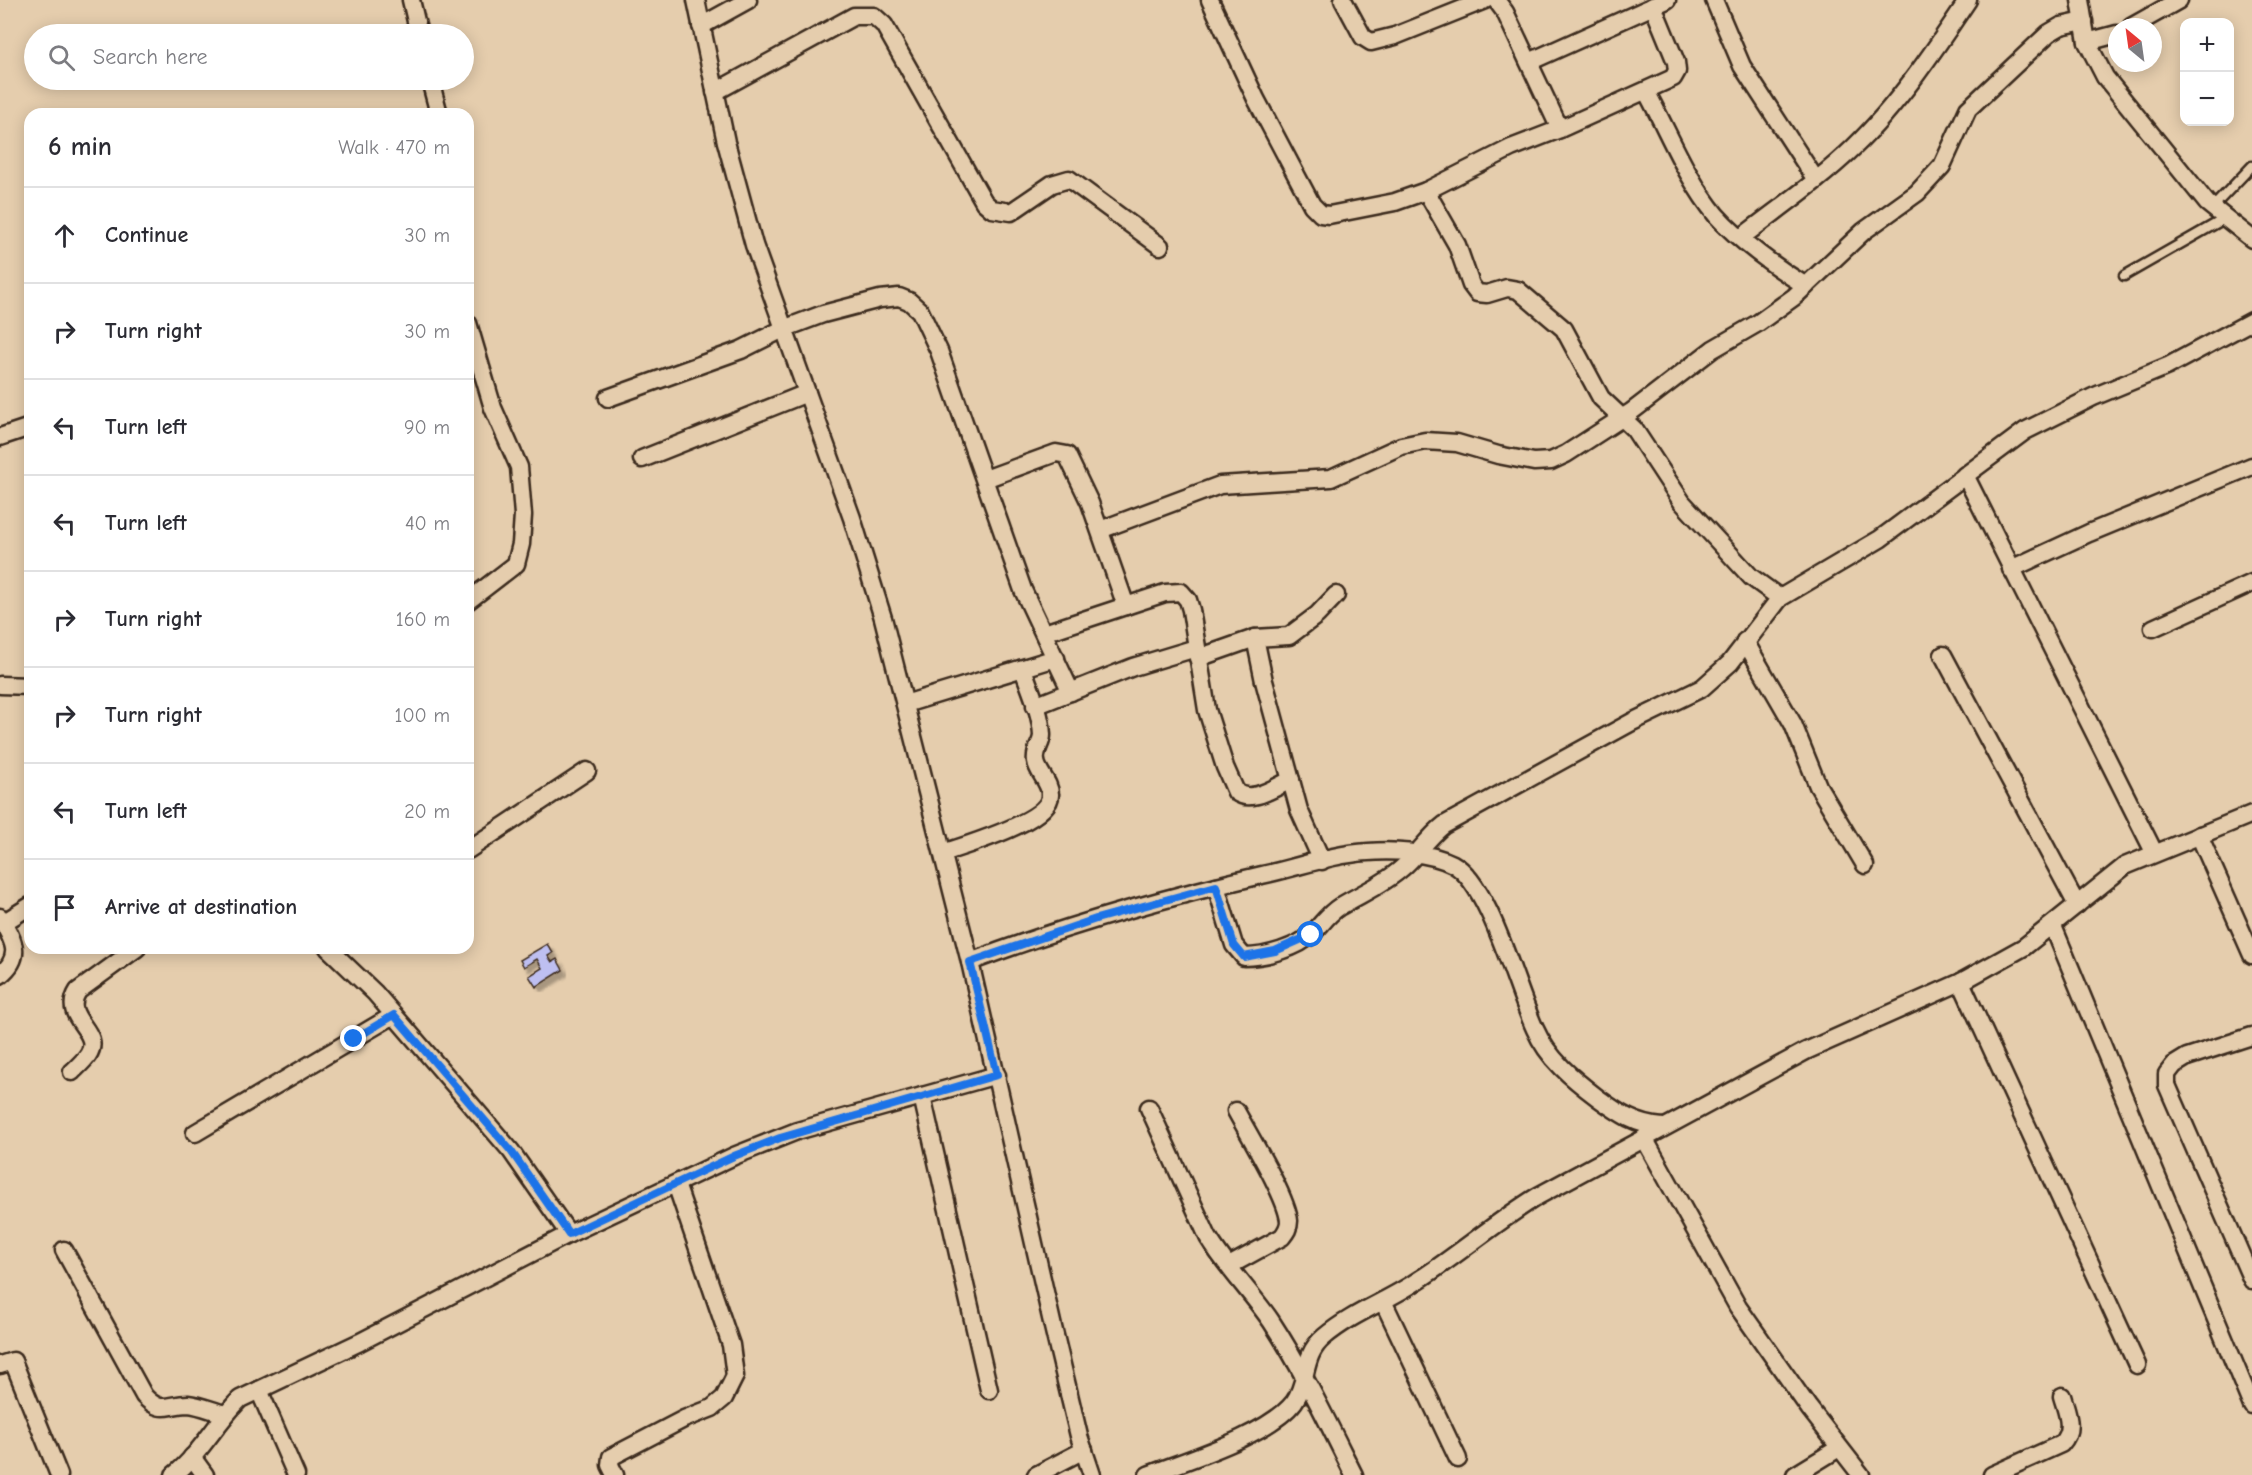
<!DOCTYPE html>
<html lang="en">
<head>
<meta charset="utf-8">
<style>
	body { margin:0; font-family:"Comic Neue",sans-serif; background:#f2f2f3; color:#2b2b33 }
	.controls { position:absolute; right:18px; top:18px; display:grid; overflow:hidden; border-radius:12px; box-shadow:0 3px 15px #0003 }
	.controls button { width:54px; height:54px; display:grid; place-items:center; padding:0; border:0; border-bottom:2px solid #e1e1e2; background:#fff; color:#2b2b33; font:30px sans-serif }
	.compass { position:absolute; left:2108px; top:18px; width:54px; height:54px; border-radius:50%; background:#fff; box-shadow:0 3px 15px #0003; rotate:331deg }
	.stop { position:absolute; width:18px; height:18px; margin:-14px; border:4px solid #1a73e8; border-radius:50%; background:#fff }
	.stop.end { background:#1a73e8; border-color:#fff; box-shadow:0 2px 6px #0008 }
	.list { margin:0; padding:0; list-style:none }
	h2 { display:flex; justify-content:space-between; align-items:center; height:78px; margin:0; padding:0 24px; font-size:26px }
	h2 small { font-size:20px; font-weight:400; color:#7c7c81 }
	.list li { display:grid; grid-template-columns:39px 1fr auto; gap:18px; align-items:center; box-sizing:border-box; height:96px; padding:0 24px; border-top:2px solid #e1e1e2 }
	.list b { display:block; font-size:22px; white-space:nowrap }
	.list em { font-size:20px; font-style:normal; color:#7c7c81 }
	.icon { flex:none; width:33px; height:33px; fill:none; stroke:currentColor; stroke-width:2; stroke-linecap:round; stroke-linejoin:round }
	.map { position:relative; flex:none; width:2252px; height:1475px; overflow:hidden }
	.search { position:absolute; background:#fff; box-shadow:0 3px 15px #0003; left:24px; top:24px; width:450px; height:66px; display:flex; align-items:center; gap:15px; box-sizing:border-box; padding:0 21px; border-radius:33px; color:#7c7c81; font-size:22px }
	.panel { position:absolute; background:#fff; box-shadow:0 3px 15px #0003; left:24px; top:108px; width:450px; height:846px; border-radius:18px }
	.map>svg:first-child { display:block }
	.building { fill:#bebff1; stroke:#3b2a1e; stroke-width:1.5; filter:url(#shadow) }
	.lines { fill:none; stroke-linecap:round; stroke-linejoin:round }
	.lane-casing { stroke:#3b2a1e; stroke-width:13 }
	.street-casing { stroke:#3b2a1e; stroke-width:21 }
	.lane { stroke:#e5cdad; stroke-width:8 }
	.street { stroke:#e5cdad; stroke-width:16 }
	.route { stroke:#1a73e8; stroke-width:8 }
</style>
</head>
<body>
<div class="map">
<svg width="2252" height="1475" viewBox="0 0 2252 1475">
	<defs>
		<filter id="shadow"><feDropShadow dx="5" dy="5" stdDeviation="1.5" flood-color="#0004"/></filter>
	</defs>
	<rect width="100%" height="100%" fill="#e5cdad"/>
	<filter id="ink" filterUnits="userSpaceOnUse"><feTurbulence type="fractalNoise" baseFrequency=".0167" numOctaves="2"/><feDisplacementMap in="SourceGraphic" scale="12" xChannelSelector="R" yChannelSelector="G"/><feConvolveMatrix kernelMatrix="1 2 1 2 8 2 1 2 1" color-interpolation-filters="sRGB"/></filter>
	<g filter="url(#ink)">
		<path class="building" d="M547,944L553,953L548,956L552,962L557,959L563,970L536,987L529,976L542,968L537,959L524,967L520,960Z"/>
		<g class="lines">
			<g class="lane-casing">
				<g id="lane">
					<path d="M2212,208L2252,166"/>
					<path d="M2124,276L2224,219"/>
				</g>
			</g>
			<g class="street-casing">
				<g id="street">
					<path d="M411,0L419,34"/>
					<path d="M696,0L726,142L754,245L852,518L883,618L970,962L1053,1327L1079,1436L1092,1475"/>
					<path d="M1210,0L1256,99L1312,205L1321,214L1329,215L1395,202L1426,191L1511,148L1560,129L1673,78L1677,71L1676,62L1653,6"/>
					<path d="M1343,0L1363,37L1371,42L1395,36L1485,0"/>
					<path d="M1496,0L1505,12L1560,129"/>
					<path d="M1714,0L1742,66L1816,180"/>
					<path d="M2080,0L2087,42L2105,77L2207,203L2252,239"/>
					<path d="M701,26L748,0"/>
					<path d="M2131,27L2179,0"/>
					<path d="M2087,42L2117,34"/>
					<path d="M1529,62L1667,0"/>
					<path d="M430,80L439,114"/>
					<path d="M1646,91C1668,131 1687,180 1716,215C1738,240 1778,269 1806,286"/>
					<path d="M715,92L854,16H874L884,25L984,202L992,209L1011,212L1052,184L1069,179L1160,246"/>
					<path d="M1426,191L1457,245L1471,285L1477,293L1487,294L1507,288L1518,290L1564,329L1601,398L1634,429L1682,502L1751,577L1780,598"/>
					<path d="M1742,237C1779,208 1819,181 1853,148C1897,106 1934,51 1968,0"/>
					<path d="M468,323L493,408L519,467L523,515L521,544L516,564L468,601"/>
					<path d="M608,398L741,350L783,329L823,314L880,299L899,297L909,301L920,311L939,351L1023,590L1071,692"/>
					<path d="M0,437L30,427"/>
					<path d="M642,459L807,393"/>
					<path d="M1965,475L2154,852"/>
					<path d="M985,479L1056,453L1067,455L1090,503L1126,606"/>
					<path d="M1100,530L1220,485L1331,478L1401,446L1425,441L1457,443L1498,455L1534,462L1551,461L1566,454L1631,412L1713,349L1758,323L1794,297L1864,231L1917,193L1942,166L1968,109L2049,33L2061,26L2084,21"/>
					<path d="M2011,569L2089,533L2252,466"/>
					<path d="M2153,628L2252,583"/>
					<path d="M1044,633L1165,593L1181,592L1188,600L1191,610L1207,710L1225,767L1236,792C1252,804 1275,787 1291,780"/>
					<path d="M1255,638L1264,681L1299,810L1322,861"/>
					<path d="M1745,641L1793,724L1818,786L1865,865"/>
					<path d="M1943,655L2077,905"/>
					<path d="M1198,658L1255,638L1289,636L1317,615L1336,595"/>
					<path d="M0,685L30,686"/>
					<path d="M905,704L1056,658"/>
					<path d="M1035,706L1133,667L1196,648"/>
					<path d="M2199,835L2252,955"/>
					<path d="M468,850L587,771"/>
					<path d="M943,853C965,845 1052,821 1050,794C1050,782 1037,772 1036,761C1034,750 1042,744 1042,735C1041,713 1030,689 1023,669"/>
					<path d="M1216,886L1234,945L1244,957C1265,957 1298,948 1313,933C1322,924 1328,914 1339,907C1360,894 1383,885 1402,868C1418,855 1427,838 1444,825L1632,722L1702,688L1730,663L1780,598L1880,539L2025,431L2093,397L2168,366L2252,321"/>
					<path d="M0,917C13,940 24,956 0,975"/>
					<path d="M3,923L30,906"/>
					<path d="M2053,926L2252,1406"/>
					<path d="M328,948L375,993L511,1151L569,1234L734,1156L797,1131L997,1075"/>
					<path d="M970,962C1065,926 1163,898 1262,875C1296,868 1332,854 1368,852C1394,850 1429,852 1453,864C1490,884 1516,989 1535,1029C1548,1059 1573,1079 1598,1098C1620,1114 1636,1125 1663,1127"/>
					<path d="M1961,982L2137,1365"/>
					<path d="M2252,1036L2187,1057L2174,1065L2167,1074V1085L2252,1280"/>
					<path d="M72,1072C77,1067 84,1061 88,1055C104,1031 60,1019 78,991L137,948"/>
					<path d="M922,1096L989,1390"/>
					<path d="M1149,1108L1208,1237C1226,1267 1251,1292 1271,1321C1303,1370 1328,1423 1354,1475"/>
					<path d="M195,1133L394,1015"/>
					<path d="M1644,1138L1738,1307L1809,1408L1861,1475"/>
					<path d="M64,1250L144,1396C162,1415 167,1404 188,1404C200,1405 213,1411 225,1414"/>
					<path d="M1229,1266L1282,1237C1286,1232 1289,1228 1289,1221C1287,1197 1249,1135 1236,1111"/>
					<path d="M1383,1301L1458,1459"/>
					<path d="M0,1365L13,1361L59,1475"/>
					<path d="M259,1390L296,1475"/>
					<path d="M192,1457L205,1475"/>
					<path d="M174,1475C200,1454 216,1423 240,1399L360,1342L569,1234"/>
					<path d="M615,1475L610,1465L611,1457L684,1419L712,1408L724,1398L735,1376L731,1345L676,1184"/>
					<path d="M1036,1475L1084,1450"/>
					<path d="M1148,1475C1186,1460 1269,1435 1294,1402C1309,1382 1301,1356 1324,1337C1351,1314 1385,1302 1414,1283C1457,1256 1494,1223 1538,1196L1806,1051L1961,982L2024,947L2125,866L2252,814"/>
					<path d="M1795,1475L1839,1448"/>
					<path d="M1992,1475L2061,1444C2075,1429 2067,1414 2062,1396"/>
				</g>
			</g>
			<use href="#lane" class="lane"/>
			<use href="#street" class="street"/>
		</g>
	</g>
	<g class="lines" filter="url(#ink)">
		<path class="route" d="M354,1039L394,1015L511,1151L569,1234L734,1156L780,1138L997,1075L970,962L1096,919L1216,886L1234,945L1244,957L1275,951L1311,935"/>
	</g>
</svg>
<div class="controls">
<button>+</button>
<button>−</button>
</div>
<svg class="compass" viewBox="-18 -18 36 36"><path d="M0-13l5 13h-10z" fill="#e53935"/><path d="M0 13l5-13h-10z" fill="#7c7c81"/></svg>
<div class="stop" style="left:1311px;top:935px"></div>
<div class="stop end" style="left:354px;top:1039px"></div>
<div class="search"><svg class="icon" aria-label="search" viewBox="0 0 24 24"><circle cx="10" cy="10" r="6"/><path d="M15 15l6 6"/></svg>Search here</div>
<section class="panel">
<h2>6 min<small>Walk · 470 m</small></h2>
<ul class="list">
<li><svg class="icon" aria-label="ahead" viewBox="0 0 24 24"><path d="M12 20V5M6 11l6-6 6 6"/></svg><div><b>Continue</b></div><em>30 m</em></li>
<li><svg class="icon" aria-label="right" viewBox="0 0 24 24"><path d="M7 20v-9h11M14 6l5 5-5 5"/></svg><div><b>Turn right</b></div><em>30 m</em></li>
<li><svg class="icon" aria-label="left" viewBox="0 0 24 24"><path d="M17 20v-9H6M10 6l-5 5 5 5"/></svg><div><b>Turn left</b></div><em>90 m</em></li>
<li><svg class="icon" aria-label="left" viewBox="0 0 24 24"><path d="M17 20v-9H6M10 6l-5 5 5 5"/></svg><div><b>Turn left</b></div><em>40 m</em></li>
<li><svg class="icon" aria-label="right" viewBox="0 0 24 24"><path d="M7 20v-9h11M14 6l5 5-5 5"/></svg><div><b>Turn right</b></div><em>160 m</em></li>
<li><svg class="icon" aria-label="right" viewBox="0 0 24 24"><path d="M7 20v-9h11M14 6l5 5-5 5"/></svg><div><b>Turn right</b></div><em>100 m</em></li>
<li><svg class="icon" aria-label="left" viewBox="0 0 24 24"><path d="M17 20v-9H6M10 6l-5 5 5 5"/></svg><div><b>Turn left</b></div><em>20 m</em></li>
<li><svg class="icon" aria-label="arrive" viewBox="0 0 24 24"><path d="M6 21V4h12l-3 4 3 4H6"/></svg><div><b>Arrive at destination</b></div></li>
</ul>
</section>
</div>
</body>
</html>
